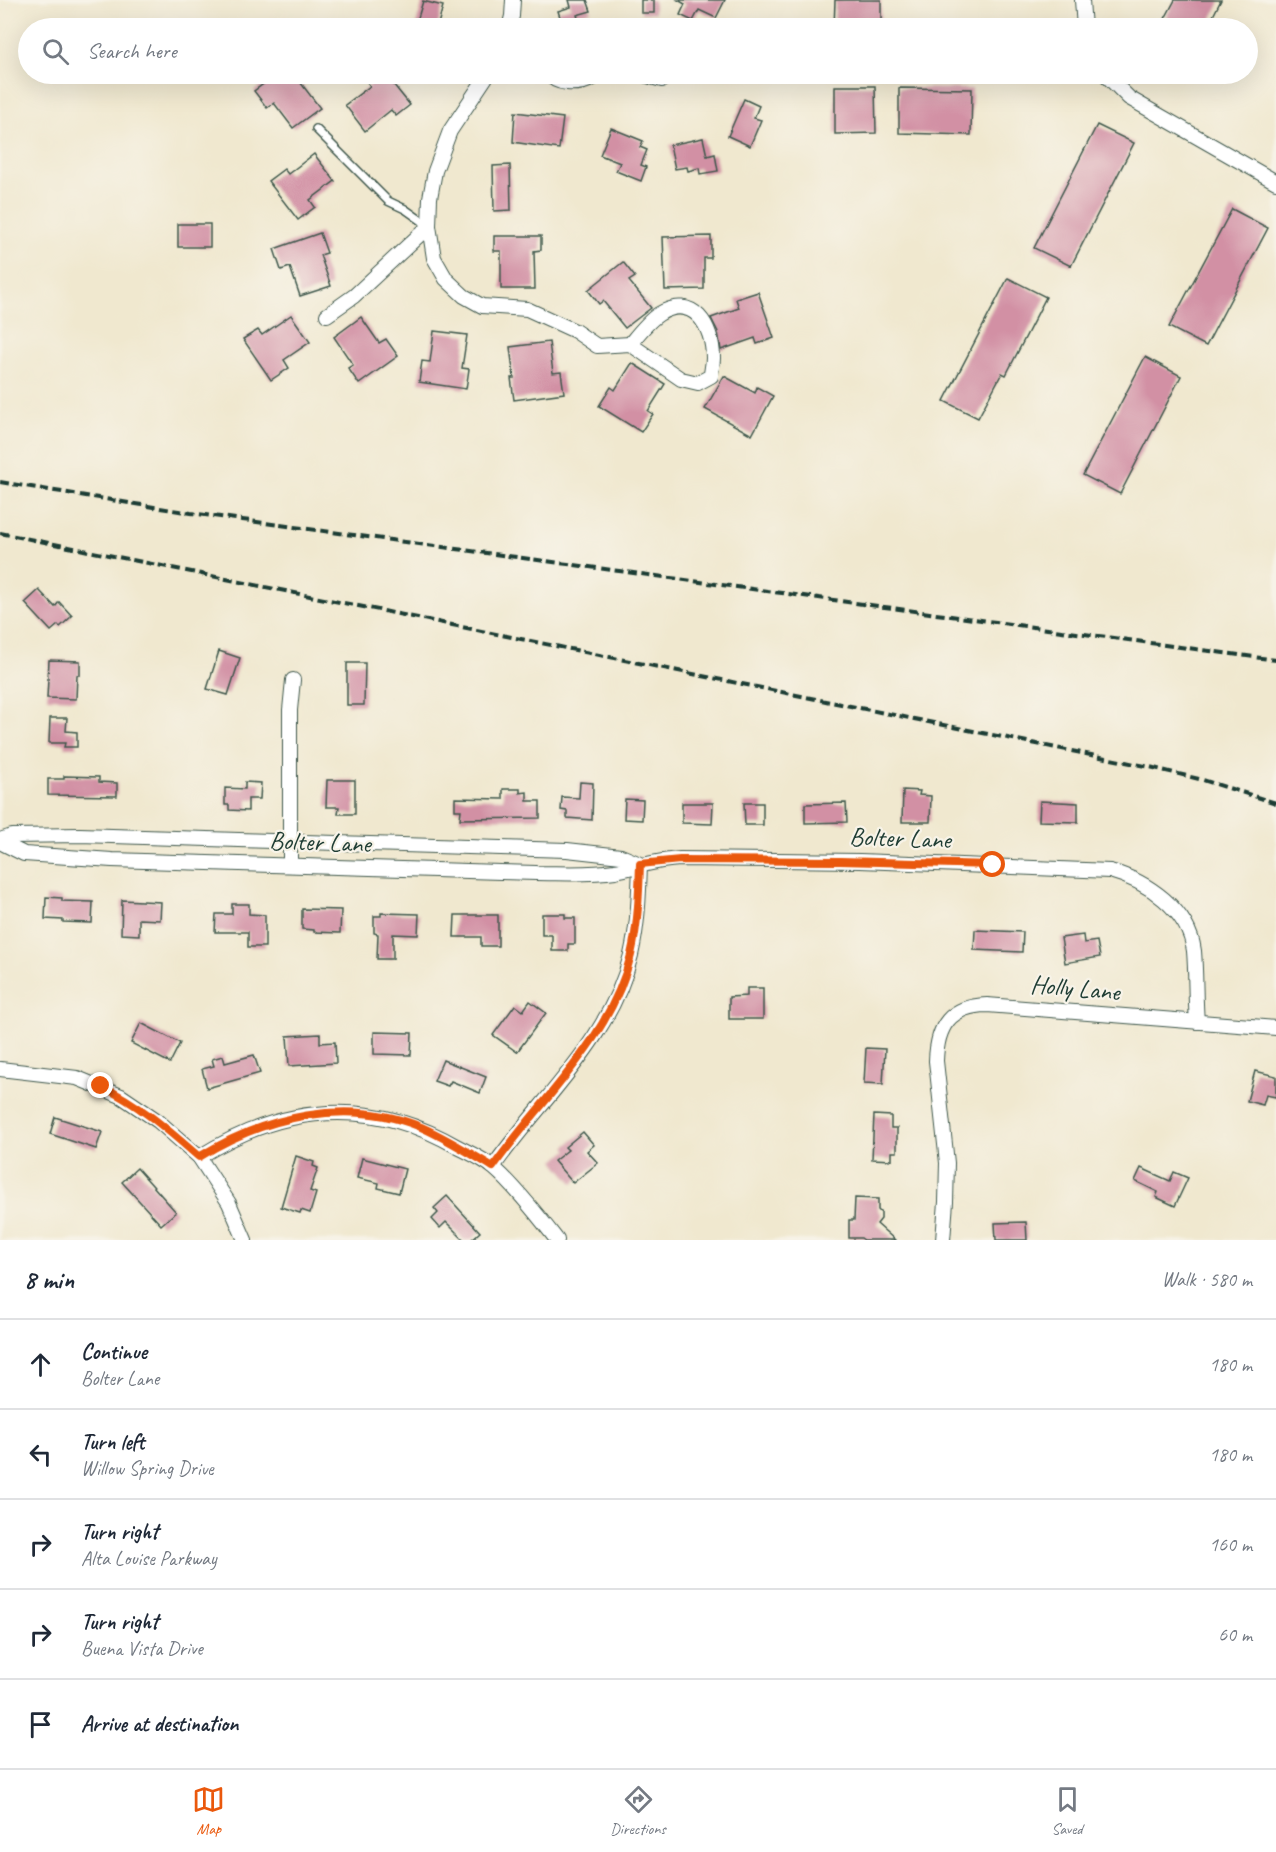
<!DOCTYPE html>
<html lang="en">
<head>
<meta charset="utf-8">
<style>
	body { margin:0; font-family:Caveat,sans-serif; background:#f6f6f7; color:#1f2937 }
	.stop { position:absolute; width:18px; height:18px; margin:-14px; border:4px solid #ea580c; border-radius:50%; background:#fff }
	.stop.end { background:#ea580c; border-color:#fff; box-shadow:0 2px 6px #0008 }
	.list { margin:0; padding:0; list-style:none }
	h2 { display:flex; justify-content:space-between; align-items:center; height:78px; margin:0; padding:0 24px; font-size:26px }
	h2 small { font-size:20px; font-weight:400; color:#747a83 }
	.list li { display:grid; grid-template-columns:39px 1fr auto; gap:18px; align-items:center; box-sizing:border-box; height:90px; padding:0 24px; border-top:2px solid #e0e1e3 }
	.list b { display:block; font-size:22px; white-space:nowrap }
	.list p { margin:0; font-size:20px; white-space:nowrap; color:#747a83 }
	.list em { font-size:20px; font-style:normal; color:#747a83 }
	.icon { flex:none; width:33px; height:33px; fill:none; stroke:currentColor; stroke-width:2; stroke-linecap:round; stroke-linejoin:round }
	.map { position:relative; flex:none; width:1276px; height:1240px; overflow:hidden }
	.search { position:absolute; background:#fff; box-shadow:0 6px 24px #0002; left:18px; right:18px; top:18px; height:66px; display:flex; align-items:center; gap:15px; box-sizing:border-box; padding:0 21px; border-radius:33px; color:#747a83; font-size:22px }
	.sheet { height:528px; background:#fff }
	nav { display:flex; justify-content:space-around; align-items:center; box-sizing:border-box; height:84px; border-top:2px solid #e0e1e3; background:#fff; font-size:16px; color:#747a83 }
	nav a { display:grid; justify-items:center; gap:3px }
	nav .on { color:#ea580c }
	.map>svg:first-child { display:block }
	.building { fill:#d290a4 }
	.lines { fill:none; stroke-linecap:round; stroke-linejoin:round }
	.lane-casing { stroke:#3e574b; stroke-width:10 }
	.street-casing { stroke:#3e574b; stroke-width:16 }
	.lane { stroke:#fff; stroke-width:7 }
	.street { stroke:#fff; stroke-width:14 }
	.rail { stroke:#1f3d34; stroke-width:4; stroke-dasharray:9 4.5; stroke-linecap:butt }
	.route { stroke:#ea580c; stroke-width:8 }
	.labels { text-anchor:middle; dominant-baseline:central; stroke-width:4.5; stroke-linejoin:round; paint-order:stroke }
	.street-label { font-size:26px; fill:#1f3d34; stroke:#f7f3e8 }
</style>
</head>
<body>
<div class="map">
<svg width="1276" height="1240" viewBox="0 0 1276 1240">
	<rect width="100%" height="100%" fill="#f7f3e8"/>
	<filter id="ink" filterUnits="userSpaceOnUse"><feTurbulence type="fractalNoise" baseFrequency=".0167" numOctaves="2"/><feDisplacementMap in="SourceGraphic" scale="12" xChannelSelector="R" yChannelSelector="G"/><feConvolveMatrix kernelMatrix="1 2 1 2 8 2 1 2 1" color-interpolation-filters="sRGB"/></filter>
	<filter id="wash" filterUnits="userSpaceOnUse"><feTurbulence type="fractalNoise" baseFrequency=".008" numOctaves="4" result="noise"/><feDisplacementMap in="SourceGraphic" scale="24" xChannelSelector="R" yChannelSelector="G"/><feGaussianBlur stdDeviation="1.35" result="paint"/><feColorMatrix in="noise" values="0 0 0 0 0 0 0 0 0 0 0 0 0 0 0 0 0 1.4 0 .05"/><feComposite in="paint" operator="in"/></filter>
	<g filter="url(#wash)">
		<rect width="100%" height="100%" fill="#f0e8cf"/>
		<g id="blocks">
			<g class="building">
				<path d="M569,0H587L591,11L577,15L579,21L563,26L558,11L571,7Z"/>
				<rect x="641" y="0" width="13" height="13"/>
				<path d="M678,0H725L716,18L699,10L693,21L680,15L685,4Z"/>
				<path d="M835,0H881V28H834Z"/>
				<path d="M1175,0H1221L1207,28H1160Z"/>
				<path d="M423,1L443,6L437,28H415Z"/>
				<path d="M277,74H294L320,108L293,128L274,103L267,108L254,91Z"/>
				<path d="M372,74H385L410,105L396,116L391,110L365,131L345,105L370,86L365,79Z"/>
				<path d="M835,86H875L876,133L835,134Z"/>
				<path d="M899,88L972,89L971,135L899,133Z"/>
				<path d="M744,99L759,106L754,118L761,120L750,146L728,136Z"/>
				<path d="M515,112L563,118L559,149L513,142Z"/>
				<path d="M1097,125L1134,143L1071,266L1034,248Z"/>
				<path d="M611,128L643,141L640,147L647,150L641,165L646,167L641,181L616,171L620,163L600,155Z"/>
				<path d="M703,138L707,156L715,154L718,171L700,174L699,168L688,171L687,167L675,169L670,145Z"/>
				<path d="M314,154L335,181L310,200L315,207L298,220L268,181L284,169L288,174Z"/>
				<path d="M510,165L511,210L494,211L493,166Z"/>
				<path d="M1232,209L1268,228L1206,346L1169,327Z"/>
				<rect x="178" y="224" width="32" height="23"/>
				<path d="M320,233L327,253L320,255L331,286L300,296L290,267L281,270L274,249Z"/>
				<path d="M494,236H541V250L534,251L535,289H501V251H494Z"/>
				<path d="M711,236V258H704V289L665,290L663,237Z"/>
				<path d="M623,262L635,277L629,281L651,308L625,328L603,301L599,304L588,290Z"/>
				<path d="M1008,278L1046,297L1006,375L1002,373L978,418L944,401Z"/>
				<path d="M758,292L774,338L757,344L755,338L721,350L718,332L711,318L739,308L736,299Z"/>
				<path d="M291,315L310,342L284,360L289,368L271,380L243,339L258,330L262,335Z"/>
				<path d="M361,317L379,343L386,339L398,356L359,384L348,368L353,365L334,337Z"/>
				<path d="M434,331L467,335L462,368L469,369L466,389L419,382L422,361L430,362Z"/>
				<path d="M549,342L553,373L561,372L564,393L514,400L511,378H514L510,347Z"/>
				<path d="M1145,357L1181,376L1120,494L1083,475Z"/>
				<path d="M632,363L665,384L648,411L653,414L641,432L599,406L611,387L615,390Z"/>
				<path d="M724,376L755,393L757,387L773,396L752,435L705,409Z"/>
				<path d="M39,590L55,607L59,602L72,616L60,627L58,625L51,631L25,603Z"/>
				<path d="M219,651L240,658L228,695L207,689Z"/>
				<path d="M49,660L80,661V675H77L76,699L47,698Z"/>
				<path d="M347,663H365L364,705H347Z"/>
				<path d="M50,718H67L66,731L77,732V747H64L65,743H49Z"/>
				<path d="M64,776L99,777V782L117,783V796L48,795V779H64Z"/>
				<path d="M327,780H355V814H338L339,807H326Z"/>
				<path d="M245,782L261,783L260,799H248V811L229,810V805H225V788L245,789Z"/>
				<path d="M580,782L593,783L592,820L567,818V811L561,810L562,797L579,798Z"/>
				<path d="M503,789H520V793L527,792V801H540V818L460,819L461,810H455V798L503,799Z"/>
				<path d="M903,790L920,791L919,795L931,796L930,822H902Z"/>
				<path d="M625,799L643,800L642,820L624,819Z"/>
				<path d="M1040,801L1078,803V822L1039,821Z"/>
				<path d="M682,803H713L712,824L682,823Z"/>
				<path d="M744,803H763V825H745Z"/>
				<path d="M846,803L847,822L805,823V804Z"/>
				<path d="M46,897L62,898V901L93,902L92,923L63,922V920L45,919Z"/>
				<path d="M122,900L161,902L160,920L139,919V935L121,934Z"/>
				<path d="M232,904H249V914L265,915V947H248V932H215L216,914H232Z"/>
				<path d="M302,909L341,910L340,933L314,932V930L302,929Z"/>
				<path d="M381,913L419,914L418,935L393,934V959H377L378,934L374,933V916H381Z"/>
				<path d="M542,914H565V918H575V944H568V951H552V935H542Z"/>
				<path d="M455,915H498V946H481V937H454Z"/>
				<path d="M975,930L1023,932L1022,952L974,950Z"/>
				<path d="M1083,935L1084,943L1097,941L1100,957L1065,963L1061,938Z"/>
				<path d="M747,988H763V1019H729V997L747,996Z"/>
				<path d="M530,1001L546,1013L517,1052L493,1035L515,1005L523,1011Z"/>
				<path d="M141,1023L180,1043L170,1063L131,1043Z"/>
				<path d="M374,1032L412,1033L411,1055L374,1054Z"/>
				<path d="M320,1034V1043L335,1042L336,1063L289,1066L287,1036Z"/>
				<path d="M866,1048L885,1049L883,1084L864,1083Z"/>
				<path d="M254,1055L260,1073L207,1088L202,1069L214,1066L212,1059L223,1056L225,1063Z"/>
				<path d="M443,1060L486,1077L480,1093L451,1081L448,1086L434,1081Z"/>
				<path d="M1255,1071L1276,1076V1097L1266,1095L1263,1105L1247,1101Z"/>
				<path d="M874,1115L891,1116V1128H897V1152H892V1160L872,1159Z"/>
				<path d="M55,1117L102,1132L96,1149L50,1134Z"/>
				<path d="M583,1132L594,1145L587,1151L598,1163L573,1183L554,1161L568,1150L565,1147Z"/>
				<path d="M296,1156L314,1162L313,1166L318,1168L310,1191L316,1193L310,1213L301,1210L300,1213L281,1207Z"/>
				<path d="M362,1158L405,1169L399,1193L378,1188L379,1183L357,1178Z"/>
				<path d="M137,1168L176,1212L161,1225L122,1182Z"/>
				<path d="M1141,1168L1170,1181L1174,1172L1188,1178L1175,1206L1156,1197L1158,1192L1135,1181Z"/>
				<path d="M447,1196L480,1232L471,1240H464L446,1222L440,1228L432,1219L438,1213L434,1208Z"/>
				<path d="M855,1198L878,1199V1210L881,1213V1219L877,1224L895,1240H864L861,1238H849V1220H854Z"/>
				<path d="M1026,1222L1027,1240H996L995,1223Z"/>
			</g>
		</g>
	</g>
	<g filter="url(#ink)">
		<use href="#blocks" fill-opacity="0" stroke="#3e574b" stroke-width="1.5"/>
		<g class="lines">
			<g class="lane-casing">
				<path id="lane" d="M316,129L388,201L405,209L429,226"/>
			</g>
			<g class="street-casing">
				<g id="street">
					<path d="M1082,0L1084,28"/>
					<path d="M509,28L512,16L513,0"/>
					<path d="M488,74L450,131L435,171L430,198L429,226L434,258L446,279L464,296L482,306L527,309L575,331L597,346L630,344C638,334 648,321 659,314C693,293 713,326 713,358C713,364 711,370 711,376L698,383L681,379L630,344"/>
					<path d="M549,74C556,85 577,85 589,80C593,79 598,75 602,74C606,73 612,74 617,74"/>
					<path d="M625,74L644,75L662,80"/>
					<path d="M1105,74L1129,98L1276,182"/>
					<path d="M327,315L354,296L429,226"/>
					<path d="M0,840L12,836L80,835L567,850L621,856L640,864"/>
					<path d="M0,842L24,854L112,860L536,873C562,873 589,875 615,871C637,867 657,860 680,859L860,861L1110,871C1147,881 1189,910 1194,951C1196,974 1195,998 1197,1022"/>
					<path d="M290,865V710L293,680"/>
					<path d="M0,1069L77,1078L121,1096L158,1121L199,1157L229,1203L245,1240"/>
					<path d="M199,1157C284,1104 370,1096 458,1147C470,1153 484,1159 494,1168C515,1186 540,1218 557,1240"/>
					<path d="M493,1167C542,1097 610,1041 631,955C638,925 639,895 640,864"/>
					<path d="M943,1240L946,1202L947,1163L936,1061C937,1026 950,1006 987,1005L1276,1028"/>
				</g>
			</g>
			<use href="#lane" class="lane"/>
			<use href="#street" class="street"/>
			<g class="rail">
				<path d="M0,482L191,513L1276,660"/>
				<path d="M0,533L1150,767L1203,780L1276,803"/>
			</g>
		</g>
	</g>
	<g class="lines" filter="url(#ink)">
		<path class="route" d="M101,1086C139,1104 168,1130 199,1157C265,1116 347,1097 421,1127C446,1138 470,1153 493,1167C542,1097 610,1041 631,955C638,925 639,895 640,864L680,860L840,861L993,865"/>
	</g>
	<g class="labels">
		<g class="street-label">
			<text transform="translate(900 838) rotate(2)">Bolter Lane</text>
			<text transform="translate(320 842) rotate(2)">Bolter Lane</text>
			<text transform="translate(1075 988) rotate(5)">Holly Lane</text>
		</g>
	</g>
</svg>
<div class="stop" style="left:993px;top:865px"></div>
<div class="stop end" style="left:101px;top:1086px"></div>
<div class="search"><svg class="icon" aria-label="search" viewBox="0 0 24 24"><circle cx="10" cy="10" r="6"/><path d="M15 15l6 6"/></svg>Search here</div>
</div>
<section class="sheet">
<h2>8 min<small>Walk · 580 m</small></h2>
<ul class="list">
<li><svg class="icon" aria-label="ahead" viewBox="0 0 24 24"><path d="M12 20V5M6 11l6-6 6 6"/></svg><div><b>Continue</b><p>Bolter Lane</p></div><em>180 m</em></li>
<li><svg class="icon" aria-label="left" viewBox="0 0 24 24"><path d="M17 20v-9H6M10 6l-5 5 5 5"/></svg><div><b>Turn left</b><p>Willow Spring Drive</p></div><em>180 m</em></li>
<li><svg class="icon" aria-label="right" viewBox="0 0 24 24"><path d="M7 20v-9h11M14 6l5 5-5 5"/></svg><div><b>Turn right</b><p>Alta Louise Parkway</p></div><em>160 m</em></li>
<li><svg class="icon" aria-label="right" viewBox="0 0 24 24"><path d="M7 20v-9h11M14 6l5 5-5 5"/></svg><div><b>Turn right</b><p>Buena Vista Drive</p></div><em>60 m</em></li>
<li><svg class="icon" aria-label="arrive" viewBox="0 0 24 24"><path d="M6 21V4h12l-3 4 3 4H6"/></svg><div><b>Arrive at destination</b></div></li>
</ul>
</section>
<nav>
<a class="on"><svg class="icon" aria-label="map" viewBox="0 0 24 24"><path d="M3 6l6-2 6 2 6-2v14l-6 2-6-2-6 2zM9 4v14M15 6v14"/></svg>Map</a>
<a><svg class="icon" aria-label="directions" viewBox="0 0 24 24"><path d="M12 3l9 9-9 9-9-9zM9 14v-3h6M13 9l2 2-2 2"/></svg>Directions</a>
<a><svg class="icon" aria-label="saved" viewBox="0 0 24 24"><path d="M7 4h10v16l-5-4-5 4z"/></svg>Saved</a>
</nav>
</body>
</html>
